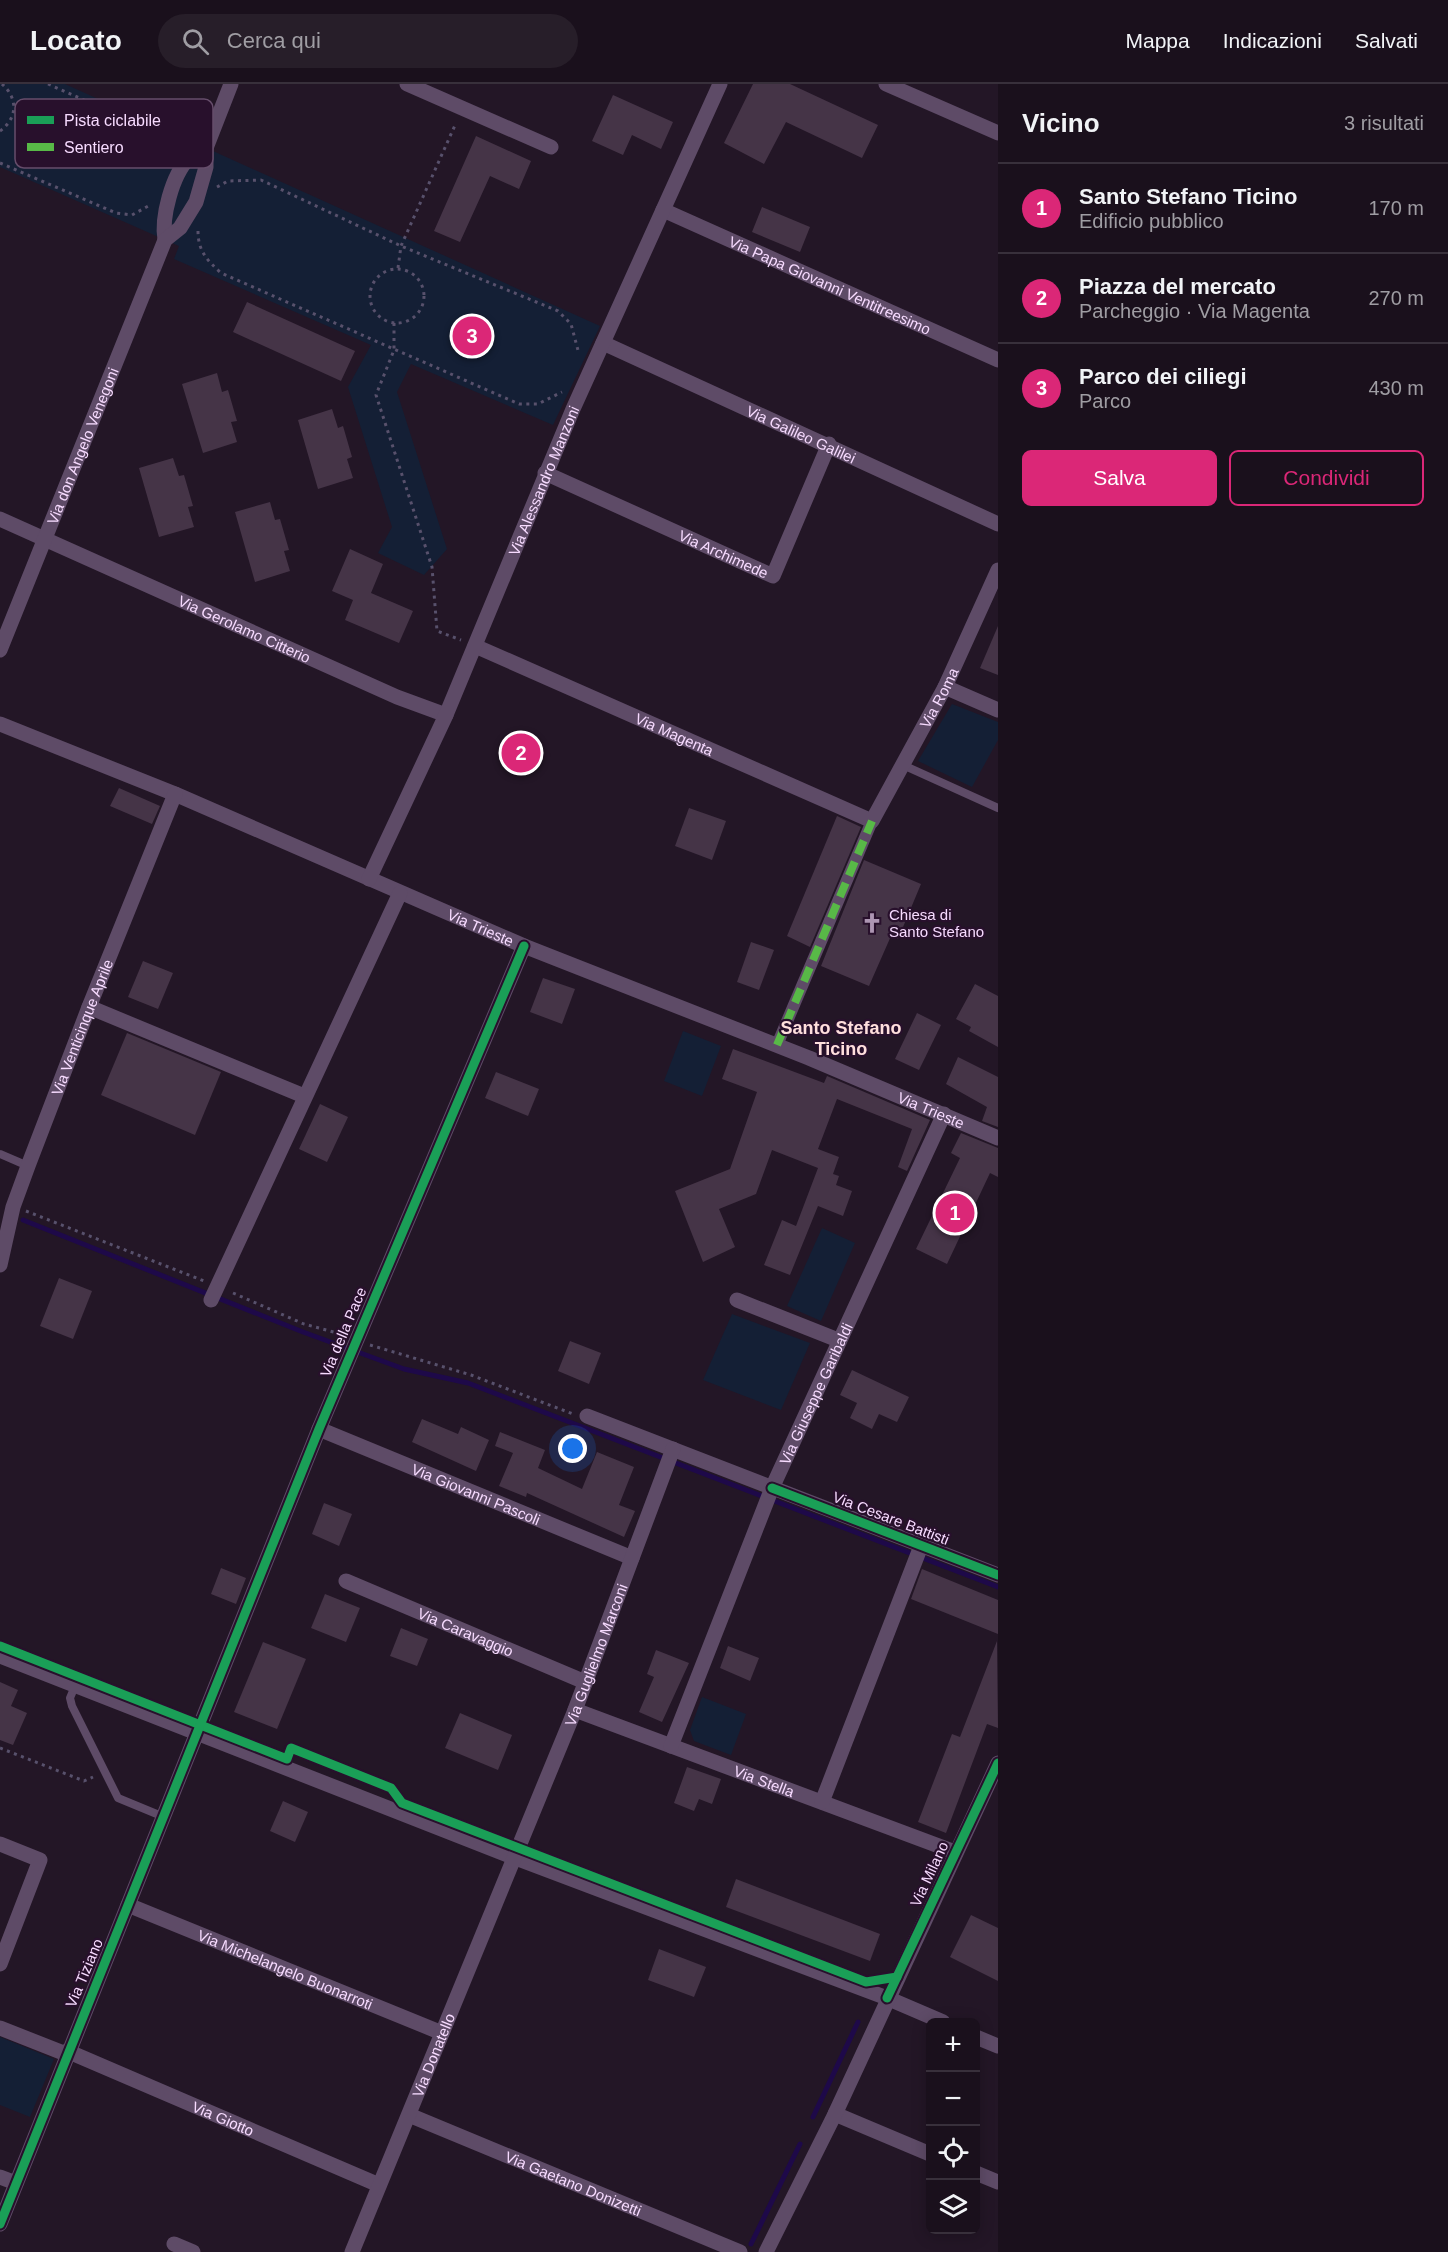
<!DOCTYPE html>
<html lang="it">
<head>
<meta charset="utf-8">
<style>
	body { margin:0; font-family:Arial,sans-serif; background:#271e29; color:#f1f3f6 }
	.controls { position:absolute; right:18px; bottom:18px; display:grid; overflow:hidden; border-radius:9px; box-shadow:0 3px 15px #0003 }
	.controls button { width:54px; height:54px; display:grid; place-items:center; padding:0; border:0; border-bottom:2px solid #38303b; background:#1a101c; color:#f1f3f6; font:30px sans-serif }
	.you { position:absolute; left:573px; top:1365px; width:21px; height:21px; margin:-15px; border:4px solid #fff; border-radius:50%; background:#1a73e8; box-shadow:0 0 0 9px #1a73e833 }
	.badge { display:grid; place-items:center; width:39px; height:39px; border-radius:50%; background:#db2777; color:#fff; font-size:20px; font-weight:700 }
	.pin { position:absolute; translate:-50% -50%; border:3px solid #fff; box-shadow:0 2px 6px #0006 }
	.list { margin:0; padding:0; list-style:none }
	h2 { display:flex; justify-content:space-between; align-items:center; height:78px; margin:0; padding:0 24px; font-size:26px }
	h2 small { font-size:20px; font-weight:400; color:#9f9da3 }
	.list li { display:grid; grid-template-columns:39px 1fr auto; gap:18px; align-items:center; box-sizing:border-box; height:90px; padding:0 24px; border-top:2px solid #38303b }
	.list b { display:block; font-size:22px; white-space:nowrap }
	.list p { margin:0; font-size:20px; white-space:nowrap; color:#9f9da3 }
	.list em { font-size:20px; font-style:normal; color:#9f9da3 }
	.actions { display:flex; gap:12px; padding:18px 24px }
	.actions a { flex:1; padding:14px 0; border:2px solid #db2777; border-radius:9px; text-align:center; font-size:21px; color:#db2777 }
	.actions .main { background:#db2777; color:#fff }
	.icon { flex:none; width:33px; height:33px; fill:none; stroke:currentColor; stroke-width:2; stroke-linecap:round; stroke-linejoin:round }
	.map { position:relative; flex:none; width:998px; height:2168px; overflow:hidden }
	header { display:flex; align-items:center; gap:36px; box-sizing:border-box; height:84px; padding:0 30px; background:#1a101c; border-bottom:2px solid #38303b }
	header strong { font-size:28px }
	nav { display:flex; gap:33px; margin-inline-start:auto; font-size:21px }
	.search { width:420px; height:54px; background:#271e29; display:flex; align-items:center; gap:15px; box-sizing:border-box; padding:0 21px; border-radius:33px; color:#9f9da3; font-size:22px }
	main { display:flex }
	aside { flex:1; background:#1a101c }
	.map>svg:first-child { display:block }
	.green { fill:#141f35 }
	.lines { fill:none; stroke-linecap:round; stroke-linejoin:round }
	.stream { stroke:#1e0949; stroke-width:5 }
	.building { fill:#453447 }
	.path { stroke:#58516c; stroke-width:3; stroke-dasharray:3 4.5; stroke-linecap:butt }
	.service { stroke:#5e4b67; stroke-width:8 }
	.pedestrian { stroke:#5e4b67; stroke-width:12 }
	.minor { stroke:#5e4b67; stroke-width:15 }
	.quiet { stroke:#58b947; stroke-width:8; stroke-dasharray:15 8; stroke-linecap:butt }
	.cycleway-casing { stroke:#28102c; stroke-width:13 }
	.cycleway { stroke:#1a9f57; stroke-width:9 }
	.labels { text-anchor:middle; dominant-baseline:central; stroke-width:4.5; stroke-linejoin:round; paint-order:stroke }
	.street-label { font-size:15px; fill:#f7dbff; stroke:#28102c }
	.poi-label { font-size:15px; fill:#f7dbff; stroke:#28102c; text-anchor:start }
	.quarter-label { font-size:18px; font-weight:bold; fill:#ffdfdd; stroke:#28102c }
	.key { fill:#28102c; stroke:#664d6b; stroke-width:1.5 }
	.key-label { font-size:16px; fill:#f7dbff }
</style>
</head>
<body>
<header>
<strong>Locato</strong>
<div class="search"><svg class="icon" aria-label="search" viewBox="0 0 24 24"><circle cx="10" cy="10" r="6"/><path d="M15 15l6 6"/></svg>Cerca qui</div>
<nav><a>Mappa</a><a>Indicazioni</a><a>Salvati</a></nav>
</header>
<main>
<div class="map">
<svg width="998" height="2168" viewBox="0 0 998 2168">
	<rect width="100%" height="100%" fill="#231626"/>
	<g class="green">
		<path d="M0,0H65L600,242L553,341L411,280L397,308L447,465L424,491L378,469L392,443L348,303L371,261L174,175L179,162L0,83Z"/>
		<path d="M952,620L998,638V656L972,703L918,677Z"/>
		<path d="M683,947L721,962L702,1012L664,997Z"/>
		<path d="M822,1144L855,1159L821,1237L787,1222Z"/>
		<path d="M732,1230L810,1259L781,1326L703,1296Z"/>
		<path d="M702,1613L746,1630L731,1671L694,1657L690,1646Z"/>
		<path d="M0,1953L54,1975L30,2033L0,2021Z"/>
	</g>
	<g class="lines">
		<g class="stream">
			<path d="M23,1136L303,1248L404,1285L468,1299L998,1503"/>
			<path d="M813,2033L858,1938"/>
			<path d="M751,2160L800,2060"/>
		</g>
	</g>
	<g class="building">
		<path d="M753,0H790L878,41L862,74L786,38L764,80L724,59Z"/>
		<path d="M613,11L673,38L661,65L632,51L623,71L592,57Z"/>
		<path d="M476,52L531,77L519,105L490,92L460,158L434,147Z"/>
		<path d="M762,123L810,143L800,168L752,148Z"/>
		<path d="M247,218L355,267L341,297L233,248Z"/>
		<path d="M217,289L222,308L228,306L237,337L231,338L237,358L203,369L182,300Z"/>
		<path d="M332,325L338,344L343,342L352,373L347,375L353,394L318,405L298,336Z"/>
		<path d="M173,374L179,392L184,391L193,422L188,423L194,443L159,453L139,384Z"/>
		<path d="M270,418L275,436L280,435L289,466L284,467L290,487L255,498L235,428Z"/>
		<path d="M350,465L383,480L371,509L413,527L399,559L345,536L353,516L332,507Z"/>
		<path d="M998,542V591L980,584Z"/>
		<path d="M119,704L160,722L152,740L110,722Z"/>
		<path d="M689,724L726,737L712,776L675,762Z"/>
		<path d="M837,732L861,743L810,863L787,852Z"/>
		<path d="M864,776L921,800L898,855L891,852L869,902L821,882Z"/>
		<path d="M751,858L774,866L759,906L737,898Z"/>
		<path d="M143,877L173,889L158,925L128,913Z"/>
		<path d="M543,894L575,905L562,940L530,928Z"/>
		<path d="M975,900L998,912V963L969,947L971,943L956,935Z"/>
		<path d="M917,929L941,941L919,986L895,975Z"/>
		<path d="M127,949L221,988L195,1051L101,1011Z"/>
		<path d="M733,965L824,999L827,992L930,1036L907,1087L898,1083L912,1045L837,1015L818,1065L839,1073L833,1090L839,1092L836,1101L852,1107L843,1132L818,1122L790,1191L764,1181L782,1136L796,1142L818,1084L772,1066L756,1110L719,1125L735,1163L703,1178L675,1107L730,1085L757,1008L722,995Z"/>
		<path d="M958,973L998,993V1043L982,1037L987,1023L946,1000Z"/>
		<path d="M496,988L539,1005L528,1032L485,1014Z"/>
		<path d="M320,1020L348,1033L327,1078L299,1065Z"/>
		<path d="M961,1049L998,1064V1093L990,1089L947,1180L916,1165L960,1074L951,1069Z"/>
		<path d="M59,1194L92,1207L73,1255L40,1242Z"/>
		<path d="M570,1257L601,1269L589,1300L558,1287Z"/>
		<path d="M852,1286L909,1313L897,1338L879,1330L872,1345L850,1334L857,1319L840,1311Z"/>
		<path d="M422,1335L458,1350L461,1343L489,1356L476,1387L412,1358Z"/>
		<path d="M500,1348L545,1366L538,1384L582,1405L597,1368L634,1383L619,1421L635,1427L624,1453L527,1409L526,1413L499,1402L513,1369L495,1362Z"/>
		<path d="M324,1419L352,1430L339,1462L312,1450Z"/>
		<path d="M221,1484L246,1494L236,1520L211,1510Z"/>
		<path d="M922,1485L998,1516V1550L911,1515Z"/>
		<path d="M325,1510L360,1524L346,1558L311,1544Z"/>
		<path d="M401,1544L428,1555L417,1582L390,1572Z"/>
		<path d="M997,1557L998,1644L987,1640L946,1749L918,1738L952,1650L960,1653Z"/>
		<path d="M263,1558L306,1575L277,1645L234,1628Z"/>
		<path d="M728,1562L759,1574L750,1597L720,1584Z"/>
		<path d="M656,1566L689,1579L662,1638L639,1628L654,1593L647,1590Z"/>
		<path d="M0,1598L18,1606L11,1622L27,1629L13,1661L0,1656Z"/>
		<path d="M460,1629L512,1651L498,1686L445,1664Z"/>
		<path d="M687,1683L721,1695L712,1720L699,1715L694,1727L674,1719Z"/>
		<path d="M283,1717L308,1728L295,1758L270,1747Z"/>
		<path d="M736,1795L880,1850L870,1877L726,1823Z"/>
		<path d="M971,1831L998,1844V1897L950,1873Z"/>
		<path d="M659,1865L706,1883L694,1913L648,1896Z"/>
	</g>
	<g class="lines">
		<g class="path">
			<path d="M48,0L149,45L163,58L169,75"/>
			<path d="M0,47C18,34 18,14 2,0"/>
			<path d="M0,79L116,129L132,131L150,121"/>
			<path d="M217,103L228,97L261,96L401,162L558,227L571,240L579,270"/>
			<path d="M198,147C198,167 207,176 221,189L519,320H538L562,308"/>
			<path d="M398,184L401,162L456,39"/>
			<circle cx="397" cy="212" r="27"/>
			<path d="M394,239V266L376,311L432,483L437,547L461,556"/>
			<path d="M26,1127L204,1197"/>
			<path d="M233,1209L304,1240L341,1250"/>
			<path d="M370,1261L471,1291L573,1330"/>
			<path d="M0,1664L84,1697L93,1693"/>
		</g>
		<g class="service">
			<path d="M903,681L998,724"/>
			<path d="M0,1070L28,1082"/>
			<path d="M75,1602L70,1614L72,1622L118,1714L164,1733"/>
		</g>
		<path class="pedestrian" d="M777,961L872,737"/>
		<g class="minor">
			<path d="M407,0L551,63"/>
			<path d="M886,0L998,49"/>
			<path id="s1" d="M663,126L998,276"/>
			<path d="M165,156C161,134 172,91 189,74C194,70 201,67 206,64"/>
			<path id="s2" d="M603,259L998,440"/>
			<path id="s3" d="M545,389L773,492L829,360"/>
			<path id="s4" d="M0,435L397,613L446,631"/>
			<path id="s5" d="M475,562L872,737L945,603L998,486"/>
			<path id="s6" d="M0,566L165,156L180,144L196,118L206,83V64L231,0"/>
			<path d="M945,603L998,626"/>
			<path id="s7" d="M0,640L175,710L524,862L809,974L998,1054"/>
			<path id="s8" d="M369,795L446,631L573,325L720,0"/>
			<path d="M89,923L304,1012"/>
			<path id="s9" d="M0,1181L13,1123L28,1082L89,923L175,710"/>
			<path d="M211,1216L400,809"/>
			<path d="M737,1216L838,1256"/>
			<path d="M587,1332L998,1491"/>
			<path id="s10" d="M319,1345L632,1474"/>
			<path id="s11" d="M346,1497L585,1598"/>
			<path d="M0,1572L513,1773L887,1914L943,1938"/>
			<path id="s12" d="M575,1626L955,1768"/>
			<path id="s13" d="M671,1662L772,1404L944,1030"/>
			<path d="M822,1718L921,1462"/>
			<path d="M0,1760L40,1776L0,1880"/>
			<path id="s14" d="M128,1821L442,1949"/>
			<path d="M0,1944L66,1970"/>
			<path d="M976,1953L998,1962"/>
			<path id="s15" d="M67,1967L379,2101"/>
			<path d="M835,2030L930,2070"/>
			<path id="s16" d="M409,2031L740,2168"/>
			<path d="M976,2089L998,2098"/>
			<path d="M0,2093L16,2099"/>
			<path d="M0,2140L319,1345L524,862"/>
			<path d="M174,2160L193,2168"/>
			<path id="s17" d="M352,2168L575,1626L673,1365"/>
			<path d="M766,2168L835,2030L998,1679"/>
		</g>
		<path class="quiet" d="M777,961L872,737"/>
		<g class="cycleway-casing">
			<g id="cycleway">
				<path d="M772,1404L998,1491"/>
				<path d="M0,1562L287,1675L291,1664L391,1704L402,1719L866,1898L897,1893"/>
				<path d="M887,1914L998,1679"/>
				<path d="M0,2140L319,1345L524,862"/>
			</g>
		</g>
		<use href="#cycleway" class="cycleway"/>
	</g>
	<defs>
		<g id="church-bare" transform="scale(1.62)"><path d="M-1.2-6h2.4v3.5h3.3v2.4h-3.3V6h-2.4V-.1h-3.3v-2.4h3.3Z" fill="#ad96b3" stroke="#28102c" stroke-width="2.5" paint-order="stroke"/></g>
	</defs>
	<g fill-rule="evenodd">
		<use href="#church-bare" x="872" y="839"/>
	</g>
	<g class="labels">
		<g class="street-label">
			<text stroke="none"><textPath href="#s1" startOffset="183">Via Papa Giovanni Ventitreesimo</textPath></text>
			<text stroke="none"><textPath href="#s2" startOffset="218">Via Galileo Galilei</textPath></text>
			<text stroke="none"><textPath href="#s6" startOffset="220">Via don Angelo Venegoni</textPath></text>
			<text stroke="none"><textPath href="#s8" startOffset="435">Via Alessandro Manzoni</textPath></text>
			<text stroke="none"><textPath href="#s3" startOffset="196">Via Archimede</textPath></text>
			<text stroke="none"><textPath href="#s4" startOffset="268">Via Gerolamo Citterio</textPath></text>
			<text stroke="none"><textPath href="#s5" startOffset="574">Via Roma</textPath></text>
			<text stroke="none"><textPath href="#s5" startOffset="218">Via Magenta</textPath></text>
			<text stroke="none"><textPath href="#s7" startOffset="522">Via Trieste</textPath></text>
			<text stroke="none"><textPath href="#s9" startOffset="252">Via Venticinque Aprile</textPath></text>
			<text stroke="none"><textPath href="#s7" startOffset="1008">Via Trieste</textPath></text>
			<text transform="translate(343 1248) rotate(-67)">Via della Pace</text>
			<text stroke="none"><textPath href="#s13" startOffset="381">Via Giuseppe Garibaldi</textPath></text>
			<text stroke="none"><textPath href="#s10" startOffset="170">Via Giovanni Pascoli</textPath></text>
			<text transform="translate(891 1434) rotate(21)">Via Cesare Battisti</text>
			<text stroke="none"><textPath href="#s11" startOffset="130">Via Caravaggio</textPath></text>
			<text stroke="none"><textPath href="#s17" startOffset="645">Via Guglielmo Marconi</textPath></text>
			<text stroke="none"><textPath href="#s12" startOffset="202">Via Stella</textPath></text>
			<text transform="translate(929 1790) rotate(-65)">Via Milano</text>
			<text stroke="none"><textPath href="#s14" startOffset="170">Via Michelangelo Buonarroti</textPath></text>
			<text transform="translate(84 1889) rotate(-67)">Via Tiziano</text>
			<text stroke="none"><textPath href="#s17" startOffset="213">Via Donatello</textPath></text>
			<text stroke="none"><textPath href="#s15" startOffset="170">Via Giotto</textPath></text>
			<text stroke="none"><textPath href="#s16" startOffset="178">Via Gaetano Donizetti</textPath></text>
		</g>
		<g class="poi-label">
			<text x="889" y="830">Chiesa di<tspan x="889" dy="17">Santo Stefano</tspan></text>
		</g>
		<g class="quarter-label">
			<text x="841" y="944">Santo Stefano<tspan x="841" dy="21">Ticino</tspan></text>
		</g>
	</g>
	<rect x="15" y="15" width="198" height="69" rx="9" class="key"/>
	<rect x="27" y="32" width="27" height="8" fill="#1a9f57"/>
	<rect x="27" y="59" width="27" height="8" fill="#58b947"/>
	<g class="key-label">
		<text x="64" y="42">Pista ciclabile</text>
		<text x="64" y="69">Sentiero</text>
	</g>
</svg>
<div class="controls">
<button>+</button>
<button>−</button>
<button><svg class="icon" aria-label="locate" viewBox="0 0 24 24"><circle cx="12" cy="12" r="6"/><path d="M12 2v4M12 18v4M2 12h4M18 12h4"/></svg></button>
<button><svg class="icon" aria-label="layers" viewBox="0 0 24 24"><path d="M12 4l9 5-9 5-9-5zM3 14l9 5 9-5"/></svg></button>
</div>
<div class="you"></div>
<div class="pin badge" style="left:955px;top:1129px">1</div>
<div class="pin badge" style="left:521px;top:669px">2</div>
<div class="pin badge" style="left:472px;top:252px">3</div>
</div>
<aside>
<h2>Vicino<small>3 risultati</small></h2>
<ul class="list">
<li><span class="badge">1</span><div><b>Santo Stefano Ticino</b><p>Edificio pubblico</p></div><em>170 m</em></li>
<li><span class="badge">2</span><div><b>Piazza del mercato</b><p>Parcheggio · Via Magenta</p></div><em>270 m</em></li>
<li><span class="badge">3</span><div><b>Parco dei ciliegi</b><p>Parco</p></div><em>430 m</em></li>
</ul>
<div class="actions"><a class="main">Salva</a><a>Condividi</a></div>
</aside>
</main>
</body>
</html>
